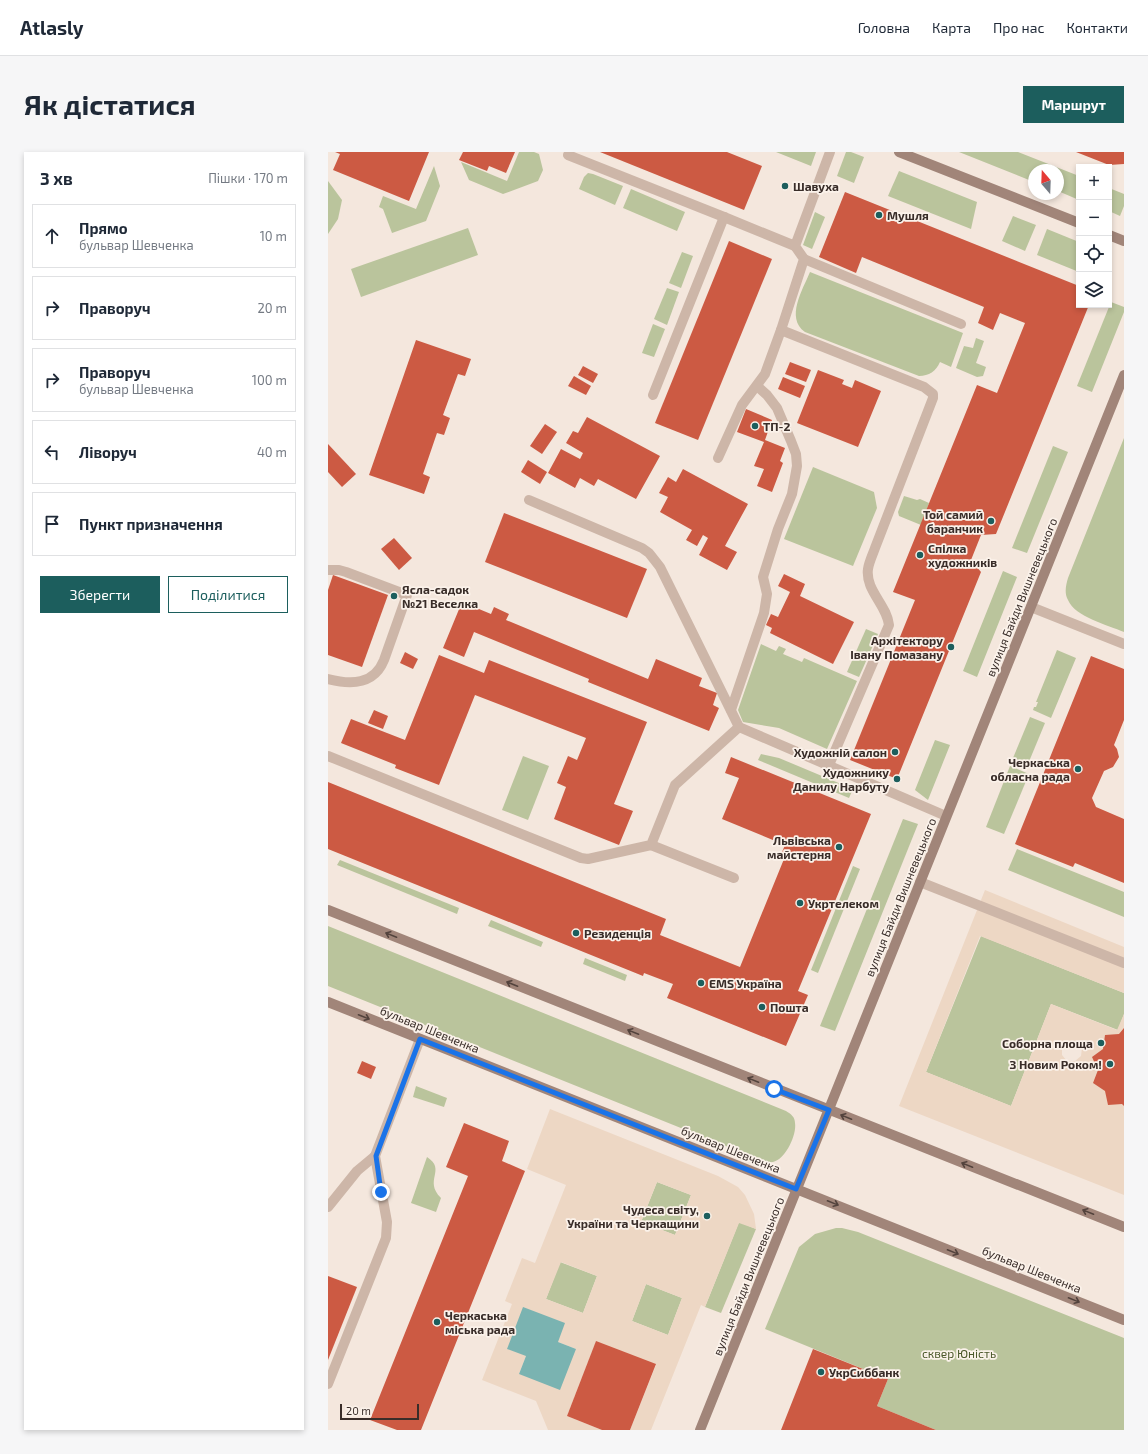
<!DOCTYPE html>
<html lang="uk">
<head>
<meta charset="utf-8">
<style>
	body { margin:0; font-family:"Exo 2",sans-serif; background:#f6f6f7; color:#1f2937 }
	.controls { position:absolute; right:12px; top:12px; display:grid; overflow:hidden; border-radius:0px; box-shadow:0 2px 6px #0003 }
	.controls button { width:36px; height:36px; display:grid; place-items:center; padding:0; border:0; border-bottom:1px solid #e0e1e3; background:#fff; color:#1f2937; font:20px sans-serif }
	.compass { position:absolute; left:700px; top:12px; width:36px; height:36px; border-radius:50%; background:#fff; box-shadow:0 2px 6px #0003; rotate:341deg }
	.scale { position:absolute; left:12px; bottom:10px; width:79px; box-sizing:border-box; padding-left:4px; border:2px solid #392d29; border-top:0; font-size:11px; line-height:14px; white-space:nowrap; color:#392d29; -webkit-text-stroke:3px #fbf2ea; paint-order:stroke }
	.stop { position:absolute; width:12px; height:12px; margin:-9px; border:3px solid #1a73e8; border-radius:50%; background:#fff }
	.stop.end { background:#1a73e8; border-color:#fff; box-shadow:0 1px 4px #0008 }
	.list { margin:0; padding:0; list-style:none }
	h2 { display:flex; justify-content:space-between; align-items:center; height:52px; margin:0; padding:0 16px; font-size:17px }
	h2 small { font-size:13px; font-weight:400; color:#747a83 }
	.list li { display:grid; grid-template-columns:26px 1fr auto; gap:12px; align-items:center; box-sizing:border-box; height:64px; margin:0 8px 8px; padding:0 8px; border:1px solid #e0e1e3; border-radius:0px }
	.list b { display:block; font-size:15px; white-space:nowrap }
	.list p { margin:0; font-size:13px; white-space:nowrap; color:#747a83 }
	.list em { font-size:13px; font-style:normal; color:#747a83 }
	.actions { display:flex; gap:8px; padding:12px 16px }
	.actions a { flex:1; padding:9px 0; border:1px solid #1c5e5d; border-radius:0px; text-align:center; font-size:14px; color:#1c5e5d }
	.actions .main { background:#1c5e5d; color:#fff }
	.icon { flex:none; width:22px; height:22px; fill:none; stroke:currentColor; stroke-width:2; stroke-linecap:round; stroke-linejoin:round }
	.map { position:relative; flex:none; width:796px; height:1278px; overflow:hidden; border-radius:0px }
	header { display:flex; align-items:center; gap:24px; box-sizing:border-box; height:56px; padding:0 20px; background:#fff; border-bottom:1px solid #e0e1e3 }
	header strong { font-size:19px }
	nav { display:flex; gap:22px; margin-inline-start:auto; font-size:14px }
	.intro { display:flex; align-items:center; justify-content:space-between; box-sizing:border-box; height:96px; padding:0 24px }
	h1 { margin:0; font-size:28px }
	.button { padding:10px 18px; border-radius:0px; background:#1c5e5d; color:#fff; font-size:14px; font-weight:700 }
	main { display:flex; gap:24px; padding:0 24px }
	aside { flex:1; background:#fff; border-radius:0px; box-shadow:0 2px 6px #0003 }
	.map>svg:first-child { display:block }
	.green { fill:#bac49c }
	.plaza { fill:#edd7c4; fill-rule:evenodd }
	.water { fill:#7ab3b1 }
	.building { fill:#cc5a43 }
	.lines { fill:none; stroke-linecap:round; stroke-linejoin:round }
	.lane { stroke:#cdb6a8; stroke-width:10 }
	.secondary { stroke:#a18579; stroke-width:10 }
	.oneway { stroke:#53433d }
	.route { stroke:#1a73e8; stroke-width:5 }
	.poi-dot { fill:#1c5e5d; stroke:#fbf2ea; stroke-width:1.5 }
	.labels { text-anchor:middle; dominant-baseline:central; stroke-width:3.5; stroke-linejoin:round; paint-order:stroke }
	.poi-label { font-size:12px; font-weight:bold; fill:#392d29; stroke:#fbf2ea; text-anchor:start }
	.street-label { font-size:12px; fill:#392d29; stroke:#fbf2ea }
	.park-label { font-size:12px; fill:#4c592b; stroke:#fbf2ea }
</style>
</head>
<body>
<header>
<strong>Atlasly</strong>
<nav><a>Головна</a><a>Карта</a><a>Про нас</a><a>Контакти</a></nav>
</header>
<div class="intro"><h1>Як дістатися</h1><a class="button">Маршрут</a></div>
<main>
<aside>
<h2>3 хв<small>Пішки · 170 m</small></h2>
<ul class="list">
<li><svg class="icon" aria-label="ahead" viewBox="0 0 24 24"><path d="M12 20V5M6 11l6-6 6 6"/></svg><div><b>Прямо</b><p>бульвар Шевченка</p></div><em>10 m</em></li>
<li><svg class="icon" aria-label="right" viewBox="0 0 24 24"><path d="M7 20v-9h11M14 6l5 5-5 5"/></svg><div><b>Праворуч</b></div><em>20 m</em></li>
<li><svg class="icon" aria-label="right" viewBox="0 0 24 24"><path d="M7 20v-9h11M14 6l5 5-5 5"/></svg><div><b>Праворуч</b><p>бульвар Шевченка</p></div><em>100 m</em></li>
<li><svg class="icon" aria-label="left" viewBox="0 0 24 24"><path d="M17 20v-9H6M10 6l-5 5 5 5"/></svg><div><b>Ліворуч</b></div><em>40 m</em></li>
<li><svg class="icon" aria-label="arrive" viewBox="0 0 24 24"><path d="M6 21V4h12l-3 4 3 4H6"/></svg><div><b>Пункт призначення</b></div></li>
</ul>
<div class="actions"><a class="main">Зберегти</a><a>Поділитися</a></div>
</aside>
<div class="map">
<svg width="796" height="1278" viewBox="0 0 796 1278">
	<rect width="100%" height="100%" fill="#f4e7dd"/>
	<g class="green">
		<path d="M191,0H206L211,2L215,18L210,29L175,42L141,28L133,10L179,29Z"/>
		<path d="M448,0H488L483,14Z"/>
		<path d="M518,0H523L536,5L526,31L509,24Z"/>
		<path d="M631,0H690L751,24V48L730,39V18H706V30Z"/>
		<path d="M106,14L112,34L98,69L64,81L55,57L51,55L55,44L88,57Z"/>
		<path d="M571,19L649,50L643,77L560,44Z"/>
		<path d="M260,21L265,22L295,34L287,53L251,37L256,25Z"/>
		<path d="M0,29L14,48L10,67L0,82Z"/>
		<path d="M781,36L796,42V54L792,64L781,59Z"/>
		<path d="M303,37L357,60L349,79L295,56Z"/>
		<path d="M487,60L497,65L484,97L475,93Z"/>
		<path d="M685,64L708,73L697,99L674,89Z"/>
		<path d="M140,76L150,103L33,145L23,117Z"/>
		<path d="M719,77L751,90V120L709,103Z"/>
		<path d="M354,100L365,104L353,136L341,131Z"/>
		<path d="M482,120L635,181L623,215L612,210C608,219 601,224 591,224L477,180C457,166 475,137 482,120Z"/>
		<path d="M339,136L351,140L339,173L326,167Z"/>
		<path d="M783,150L796,155V160L764,240L749,234Z"/>
		<path d="M325,172L337,177L326,205L314,201Z"/>
		<path d="M648,186L656,189L648,211L658,215L655,224L649,225L628,216L636,194L645,196Z"/>
		<path d="M796,286V480C780,473 747,465 740,448C736,441 738,433 740,426Z"/>
		<path d="M725,294L740,300L699,401L684,396Z"/>
		<path d="M485,315L546,340L549,356L525,414L456,387Z"/>
		<path d="M576,344L589,348L592,347L601,351L593,373L571,364L570,360Z"/>
		<path d="M675,419L689,425L649,525L635,519Z"/>
		<path d="M538,477L550,482L531,525L519,520Z"/>
		<path d="M433,492L448,499L451,494L458,497L455,502L474,510L476,506L529,529L499,597L451,576L415,570L410,558Z"/>
		<path d="M729,498L748,506L723,566L705,558L706,555H708L710,550H708Z"/>
		<path d="M702,565L717,571L700,612L685,606Z"/>
		<path d="M607,588L622,593L600,648L587,638Z"/>
		<path d="M433,602L451,606L525,637L521,646L430,608Z"/>
		<path d="M195,604L221,614L200,668L174,658Z"/>
		<path d="M682,614L701,622L676,682L658,675Z"/>
		<path d="M575,667L590,672L507,879L492,874Z"/>
		<path d="M689,697L796,740V765L680,718Z"/>
		<path d="M12,708L131,756L129,762L9,713Z"/>
		<path d="M525,714L532,717L490,821L483,818Z"/>
		<path d="M163,768L215,790L213,795L160,774Z"/>
		<path d="M0,774L458,959C463,962 467,965 467,971C469,983 457,1008 445,1010C437,1011 428,1006 420,1003L0,834Z"/>
		<path d="M653,784L796,841V862L790,878L723,852L683,954L598,920Z"/>
		<path d="M257,806L299,823L297,829L255,812Z"/>
		<path d="M88,934L119,946L116,955L85,945Z"/>
		<path d="M99,1005C119,1018 95,1028 113,1046L108,1060L83,1051Z"/>
		<path d="M329,1030L363,1043L347,1083L313,1070Z"/>
		<path d="M411,1070L428,1077L393,1161L377,1155Z"/>
		<path d="M508,1076H514L530,1080L796,1186V1278H608L549,1254L560,1227L437,1177L471,1095L487,1082Z"/>
		<path d="M232,1110L269,1124L255,1161L218,1147Z"/>
		<path d="M318,1132L354,1146L340,1183L304,1169Z"/>
	</g>
	<g class="plaza">
		<path d="M657,738L796,795V841L652,784L598,920L683,954L723,852L789,878L796,862V1043L571,954ZM740,889L748,890L754,896L753,904L747,909H739L734,903V895Z"/>
		<path d="M222,957L390,1024L410,1035L417,1043L426,1062L428,1077L411,1071L377,1155L373,1153L323,1278H302L328,1213L268,1190L239,1264L274,1278H220L208,1249L154,1228L184,1152L177,1149L194,1106L207,1111L238,1033L199,1017ZM329,1030L363,1043L347,1083L313,1070ZM233,1110L269,1124L255,1161L218,1147ZM318,1132L354,1146L340,1183L304,1169ZM230,1190L248,1197L191,1222L198,1204Z"/>
	</g>
	<path class="water" d="M195,1155L237,1171L230,1190L248,1197L232,1238L191,1222L198,1204L179,1197Z"/>
	<g class="building">
		<path d="M7,0H101L81,49L5,18L12,2Z"/>
		<path d="M135,0H187L178,21L161,14L159,19L131,8Z"/>
		<path d="M272,0H399L434,14L416,58Z"/>
		<path d="M748,0H796V12L781,13Z"/>
		<path d="M517,40L751,134V153H761L668,382L653,383L643,408L653,420L569,627L522,608L587,448L565,440L649,233L669,241L697,171L672,161L665,178L650,171L656,155L534,105L528,121L491,105Z"/>
		<path d="M401,89L444,107L370,288L327,271Z"/>
		<path d="M88,188L143,207L137,224L130,222L115,263L122,266L116,283L109,281L95,322L102,325L96,342L41,323Z"/>
		<path d="M462,210L483,218L478,230L457,222Z"/>
		<path d="M255,214L270,222L265,231L250,223Z"/>
		<path d="M490,218L516,228L514,232L524,236L527,228L553,239L530,295L469,271Z"/>
		<path d="M246,224L263,234L258,243L240,234Z"/>
		<path d="M455,225L477,234L472,246L450,237Z"/>
		<path d="M418,257L444,268L437,288L457,296L452,309L455,311L444,340L429,334L436,317L426,314L436,290L409,280Z"/>
		<path d="M259,265L332,304L308,347L270,327L266,334L252,326L247,336L220,321L233,297L252,307L255,301L238,291L245,279L250,281Z"/>
		<path d="M217,272L229,280L214,302L202,294Z"/>
		<path d="M0,292L28,322L14,335L0,320Z"/>
		<path d="M200,308L219,320L212,332L193,320Z"/>
		<path d="M355,317L420,352L397,394L409,400L399,418L371,403L380,386L375,383L369,394L358,388L364,378L332,360L340,345L331,341L340,325L348,330Z"/>
		<path d="M176,361L319,417L299,466L157,410Z"/>
		<path d="M66,386L84,406L71,418L53,397Z"/>
		<path d="M456,422L477,432L472,444L526,470L505,512L442,481L444,476L438,473L443,462L450,465L462,440L450,434Z"/>
		<path d="M5,423L60,443L34,515L0,503V438Z"/>
		<path d="M134,450L163,462L166,455L181,462L178,468L320,527L328,507L374,526L371,534L389,541L385,553L391,556L381,579L260,530L261,527L146,480L136,505L115,496Z"/>
		<path d="M77,500L90,507L85,517L72,511Z"/>
		<path d="M111,503L156,521L161,508L319,570L286,652L305,659L291,693L226,667L238,635L229,631L240,604L249,608L258,586L147,543L111,633L67,616L68,613L13,591L23,567L77,588Z"/>
		<path d="M763,504L796,517V568L786,593L789,597L791,605L785,615L776,619L764,646L768,655L796,667V731L747,711L745,715L687,692Z"/>
		<path d="M46,558L60,564L55,577L40,571Z"/>
		<path d="M403,605L543,662L470,839L480,843L458,894L339,846L345,832L316,821L315,824L0,697V630L338,767L332,783L412,815L456,707L452,705L457,693L394,667L411,626L397,621Z"/>
		<path d="M796,876V954L794,952L780,953L777,939L765,931L770,918L764,905L775,897L777,883L791,882Z"/>
		<path d="M34,909L48,915L43,927L29,921Z"/>
		<path d="M136,971L181,989L174,1009L197,1019L93,1278H69L42,1268L140,1024L118,1015Z"/>
		<path d="M0,1124L29,1135L0,1208Z"/>
		<path d="M268,1189L328,1212L302,1278H274L239,1264Z"/>
		<path d="M485,1197L560,1227L549,1254L608,1278H453Z"/>
	</g>
	<g class="lines">
		<g class="lane">
			<path d="M240,3L396,65"/>
			<path d="M476,107L633,172"/>
			<path d="M325,243L396,65L467,94"/>
			<path d="M390,306L414,253L437,222L453,178"/>
			<path d="M201,348L314,396L321,401L332,415L411,575L618,664"/>
			<path d="M0,418H11L18,420L79,443L56,508C46,533 23,533 0,527"/>
			<path d="M703,455L796,492"/>
			<path d="M403,558L436,461L439,442L435,425L450,377L464,342L469,314L468,302L463,289L449,256L439,243L429,234"/>
			<path d="M0,604L253,706L260,707L323,693L347,633L411,575"/>
			<path d="M501,613L561,473C559,453 537,438 540,417C541,410 545,402 547,396L605,246V242L596,235L453,178L476,107L467,94L502,0"/>
			<path d="M323,693L406,726"/>
			<path d="M592,730L796,811"/>
			<path d="M0,1055L29,1019L47,1004"/>
			<path d="M0,1232L58,1086L59,1070L47,1004L92,887"/>
		</g>
		<g class="secondary">
			<path d="M571,0L751,71"/>
			<path d="M781,83L796,89"/>
			<path d="M0,758L796,1075"/>
			<path d="M0,850L796,1168"/>
			<path d="M372,1278L796,223"/>
		</g>
	</g>
	<defs><path id="oneway-shaft" d="M-6 0H5M1.5-3L5.5 0L1.5 3" fill="none" stroke-width="1.6" stroke-linecap="round" stroke-linejoin="round"/></defs>
	<g class="oneway">
		<use href="#oneway-shaft" transform="translate(63 783) rotate(-158)"/>
		<use href="#oneway-shaft" transform="translate(184 832) rotate(-158)"/>
		<use href="#oneway-shaft" transform="translate(36 865) rotate(22)"/>
		<use href="#oneway-shaft" transform="translate(305 880) rotate(-158)"/>
		<use href="#oneway-shaft" transform="translate(425 928) rotate(-158)"/>
		<use href="#oneway-shaft" transform="translate(518 965) rotate(-158)"/>
		<use href="#oneway-shaft" transform="translate(639 1013) rotate(-158)"/>
		<use href="#oneway-shaft" transform="translate(505 1051) rotate(22)"/>
		<use href="#oneway-shaft" transform="translate(760 1060) rotate(-158)"/>
		<use href="#oneway-shaft" transform="translate(625 1100) rotate(22)"/>
		<use href="#oneway-shaft" transform="translate(746 1148) rotate(22)"/>
	</g>
	<g class="lines">
		<path class="route" d="M53,1040L48,1004L92,887L468,1037L501,958L446,937"/>
	</g>
	<g class="poi-dot">
		<circle cx="457" cy="34" r="4"/>
		<circle cx="551" cy="63" r="4"/>
		<circle cx="427" cy="274" r="4"/>
		<circle cx="663" cy="369" r="4"/>
		<circle cx="592" cy="403" r="4"/>
		<circle cx="66" cy="444" r="4"/>
		<circle cx="623" cy="495" r="4"/>
		<circle cx="567" cy="600" r="4"/>
		<circle cx="750" cy="617" r="4"/>
		<circle cx="569" cy="627" r="4"/>
		<circle cx="511" cy="695" r="4"/>
		<circle cx="472" cy="751" r="4"/>
		<circle cx="248" cy="781" r="4"/>
		<circle cx="373" cy="831" r="4"/>
		<circle cx="434" cy="855" r="4"/>
		<circle cx="773" cy="891" r="4"/>
		<circle cx="782" cy="912" r="4"/>
		<circle cx="379" cy="1064" r="4"/>
		<circle cx="109" cy="1170" r="4"/>
		<circle cx="493" cy="1220" r="4"/>
	</g>
	<g class="labels">
		<g class="poi-label">
			<text x="465" y="34">Шавуха</text>
			<text x="559" y="63">Мушля</text>
			<text x="435" y="274">ТП-2</text>
			<text x="655" y="362" text-anchor="end">Той самий<tspan x="655" dy="14">баранчик</tspan></text>
			<text x="600" y="396">Спілка<tspan x="600" dy="14">художників</tspan></text>
			<text x="74" y="437">Ясла-садок<tspan x="74" dy="14">№21 Веселка</tspan></text>
			<text x="615" y="488" text-anchor="end">Архітектору<tspan x="615" dy="14">Івану Помазану</tspan></text>
			<text x="559" y="600" text-anchor="end">Художній салон</text>
			<text x="742" y="610" text-anchor="end">Черкаська<tspan x="742" dy="14">обласна рада</tspan></text>
			<text x="561" y="620" text-anchor="end">Художнику<tspan x="561" dy="14">Данилу Нарбуту</tspan></text>
			<text x="503" y="688" text-anchor="end">Львівська<tspan x="503" dy="14">майстерня</tspan></text>
			<text x="480" y="751">Укртелеком</text>
			<text x="256" y="781">Резиденція</text>
			<text x="381" y="831">EMS Україна</text>
			<text x="442" y="855">Пошта</text>
			<text x="765" y="891" text-anchor="end">Соборна площа</text>
			<text x="774" y="912" text-anchor="end">З Новим Роком!</text>
			<text x="371" y="1057" text-anchor="end">Чудеса світу,<tspan x="371" dy="14">України та Черкащини</tspan></text>
			<text x="117" y="1163">Черкаська<tspan x="117" dy="14">міська рада</tspan></text>
			<text x="501" y="1220">УкрСиббанк</text>
		</g>
		<g class="street-label">
			<text transform="translate(693 445) rotate(-68)">вулиця Байди Вишневецького</text>
			<text transform="translate(572 745) rotate(-68)">вулиця Байди Вишневецького</text>
			<text transform="translate(102 877) rotate(22)">бульвар Шевченка</text>
			<text transform="translate(403 997) rotate(22)">бульвар Шевченка</text>
			<text transform="translate(704 1117) rotate(22)">бульвар Шевченка</text>
			<text transform="translate(420 1124) rotate(-68)">вулиця Байди Вишневецького</text>
		</g>
		<g class="park-label">
			<text x="631" y="1201">сквер Юність</text>
		</g>
	</g>
</svg>
<div class="controls">
<button>+</button>
<button>−</button>
<button><svg class="icon" aria-label="locate" viewBox="0 0 24 24"><circle cx="12" cy="12" r="6"/><path d="M12 2v4M12 18v4M2 12h4M18 12h4"/></svg></button>
<button><svg class="icon" aria-label="layers" viewBox="0 0 24 24"><path d="M12 4l9 5-9 5-9-5zM3 14l9 5 9-5"/></svg></button>
</div>
<svg class="compass" viewBox="-18 -18 36 36"><path d="M0-13l5 13h-10z" fill="#e53935"/><path d="M0 13l5-13h-10z" fill="#747a83"/></svg>
<div class="scale">20 m</div>
<div class="stop" style="left:446px;top:937px"></div>
<div class="stop end" style="left:53px;top:1040px"></div>
</div>
</main>
</body>
</html>
